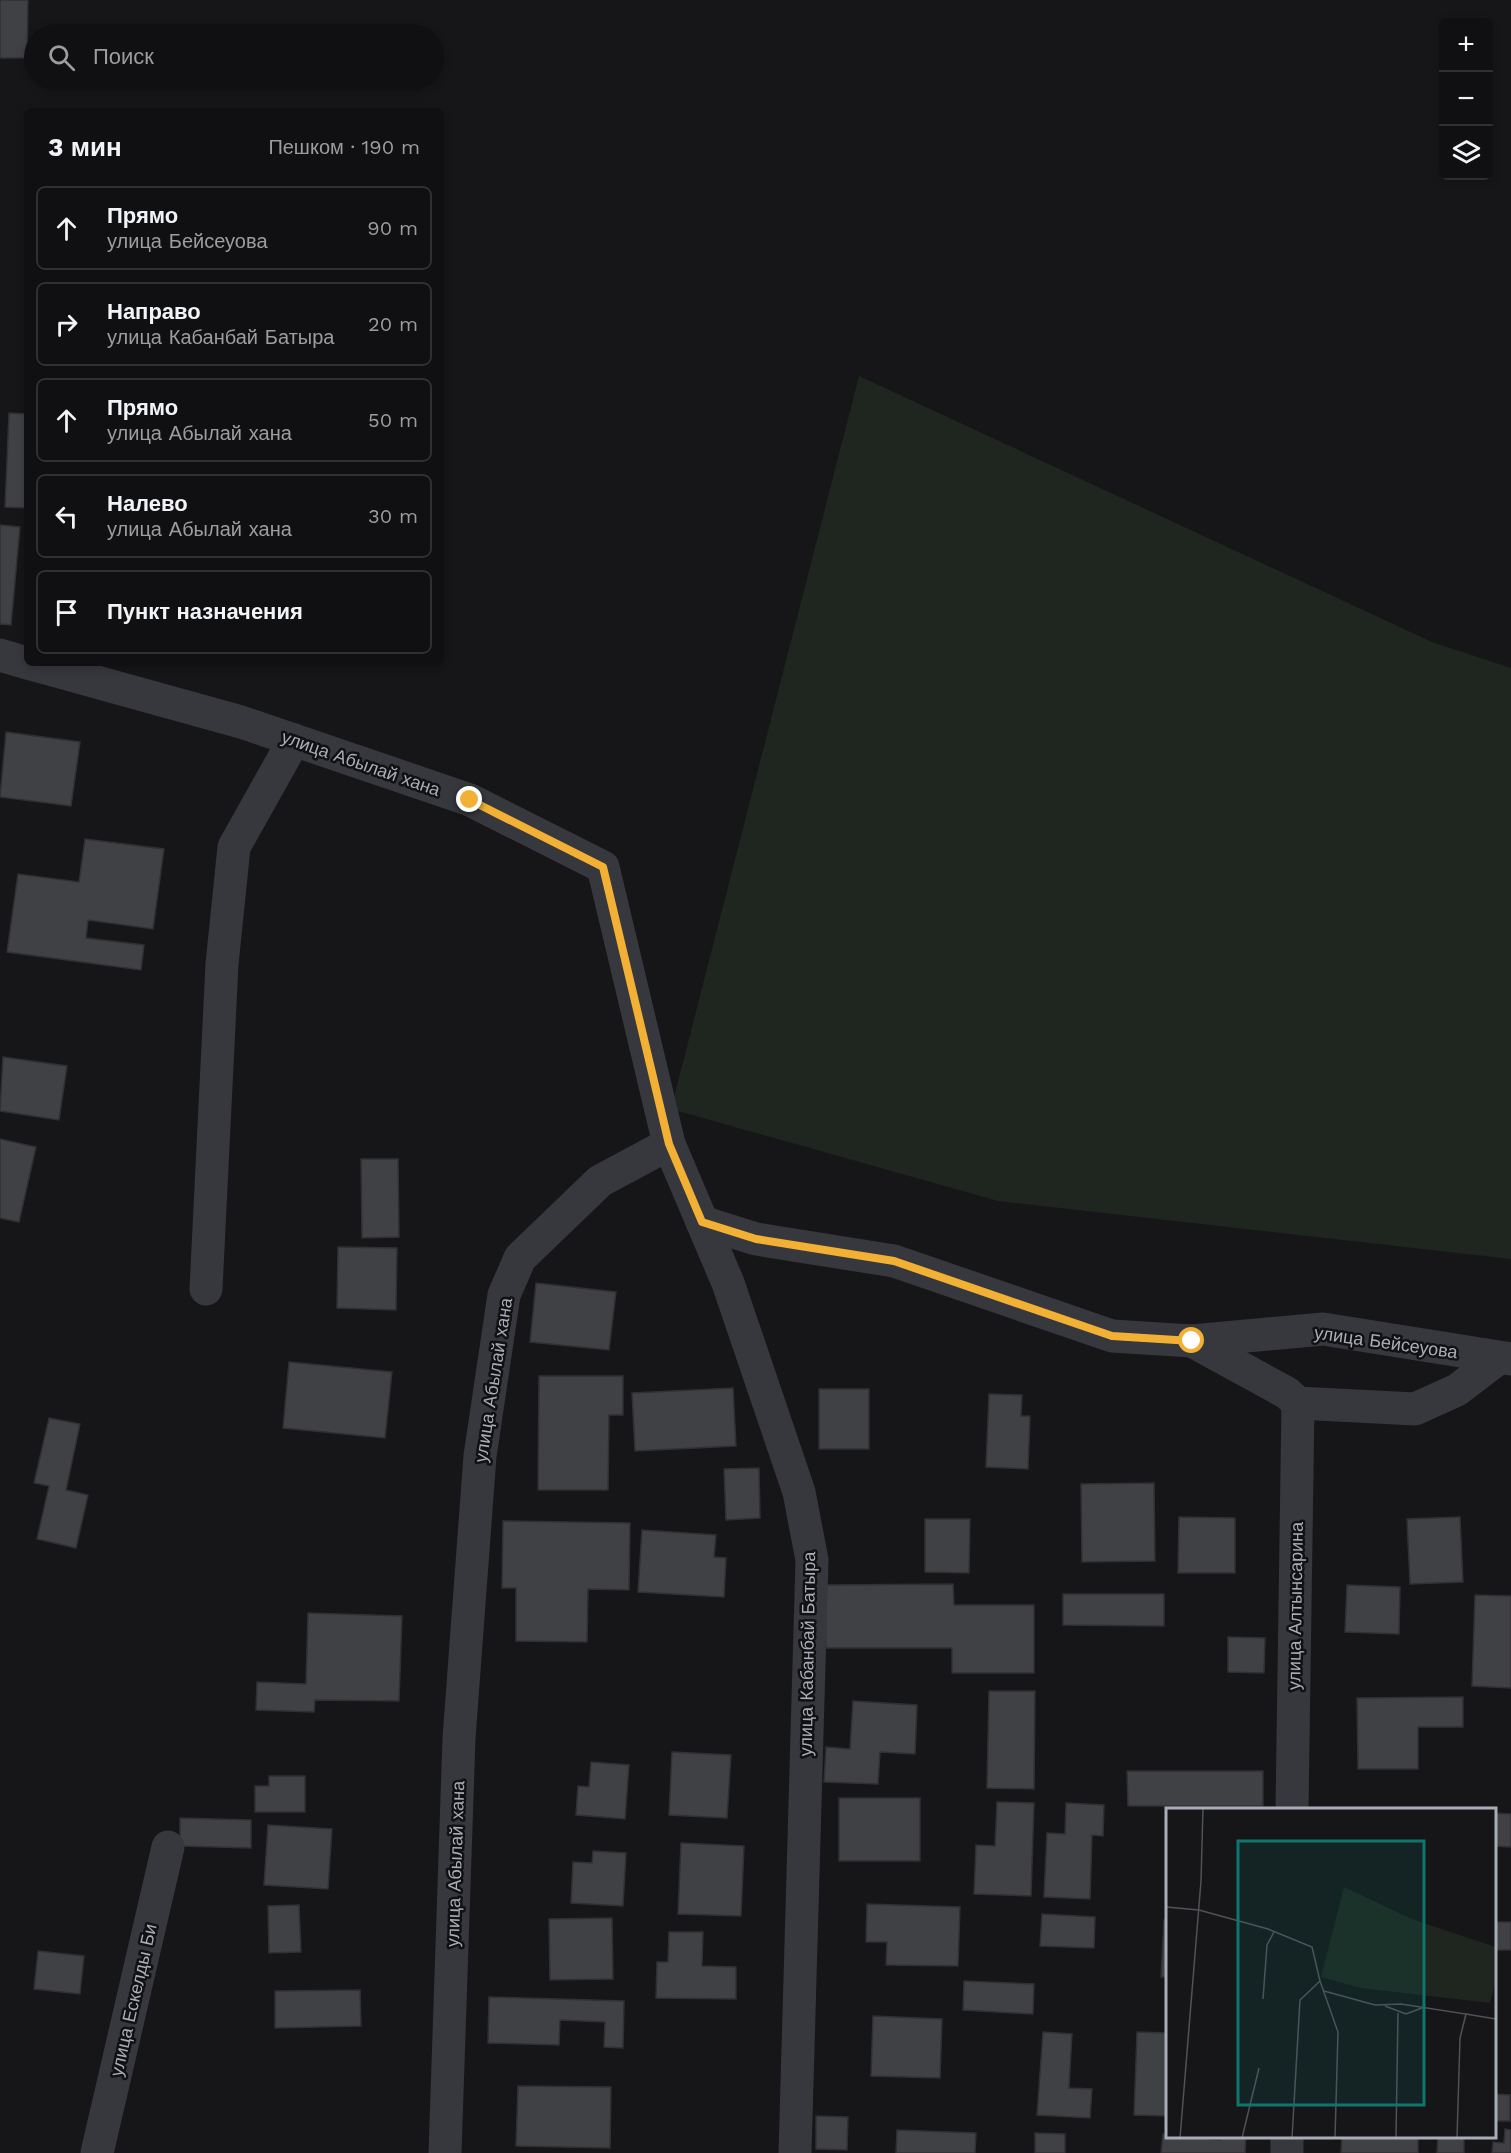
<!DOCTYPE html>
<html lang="ru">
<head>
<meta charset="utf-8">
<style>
	body { margin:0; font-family:"Work Sans",sans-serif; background:#19191b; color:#f1f3f6 }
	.controls { position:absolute; right:18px; top:18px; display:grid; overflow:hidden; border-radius:9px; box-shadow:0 3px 9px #0003 }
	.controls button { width:54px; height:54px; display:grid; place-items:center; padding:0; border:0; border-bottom:2px solid #303032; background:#101012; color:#f1f3f6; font:30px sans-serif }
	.stop { position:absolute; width:18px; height:18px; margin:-14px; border:4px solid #f2b134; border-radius:50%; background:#fff }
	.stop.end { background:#f2b134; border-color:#fff; box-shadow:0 2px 6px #0008 }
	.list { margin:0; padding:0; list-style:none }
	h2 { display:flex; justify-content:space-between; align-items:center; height:78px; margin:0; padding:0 24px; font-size:26px }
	h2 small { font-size:20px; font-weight:400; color:#9c9d9f }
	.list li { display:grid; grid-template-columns:39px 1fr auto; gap:18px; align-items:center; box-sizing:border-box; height:84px; margin:0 12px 12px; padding:0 12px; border:2px solid #303032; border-radius:9px }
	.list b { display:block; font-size:22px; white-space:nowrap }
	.list p { margin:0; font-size:20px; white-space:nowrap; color:#9c9d9f }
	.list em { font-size:20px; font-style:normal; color:#9c9d9f }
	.icon { flex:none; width:33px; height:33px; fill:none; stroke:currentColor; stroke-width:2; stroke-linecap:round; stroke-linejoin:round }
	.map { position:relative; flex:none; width:1511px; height:2153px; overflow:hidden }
	.search { position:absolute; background:#101012; box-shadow:0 3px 9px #0003; left:24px; top:24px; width:420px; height:66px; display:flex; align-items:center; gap:15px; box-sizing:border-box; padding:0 21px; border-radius:33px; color:#9c9d9f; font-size:22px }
	.panel { position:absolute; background:#101012; box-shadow:0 3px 9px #0003; left:24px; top:108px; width:420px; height:558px; border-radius:9px }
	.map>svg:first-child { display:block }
	.green { fill:#1e261f }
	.building { fill:#404145; stroke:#303034; stroke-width:1.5 }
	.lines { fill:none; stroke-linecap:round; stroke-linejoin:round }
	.minor { stroke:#37383d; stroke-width:33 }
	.route { stroke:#f2b134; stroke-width:8 }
	.labels { text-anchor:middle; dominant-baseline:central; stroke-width:5; stroke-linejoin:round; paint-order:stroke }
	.street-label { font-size:18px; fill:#a8adb8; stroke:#111113 }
	.inset-road { fill:none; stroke:#505258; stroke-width:1.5 }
	.view { fill:#0f766e; fill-opacity:0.15; stroke:#0f766e; stroke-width:3 }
	.inset-edge { fill:none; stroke:#a8adb8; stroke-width:3 }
</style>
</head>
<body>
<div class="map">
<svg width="1511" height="2153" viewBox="0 0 1511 2153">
	<rect width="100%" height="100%" fill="#161618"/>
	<path class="green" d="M859,376L1432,642L1511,668V1259L998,1201L671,1109Z"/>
	<g class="building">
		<path d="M0,0H28L27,58H0Z"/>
		<path d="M9,413L27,414V508L5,507Z"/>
		<path d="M0,525L20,527L11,625L0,624Z"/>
		<path d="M6,732L80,742L71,806L0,797Z"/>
		<path d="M85,839L164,849L153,929L88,920L86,938L144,945L141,970L7,952L18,874L79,882Z"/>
		<path d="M3,1057L67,1066L59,1120L0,1111Z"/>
		<path d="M0,1139L36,1147L19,1222L0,1218Z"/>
		<path d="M361,1159H398L399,1237L362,1238Z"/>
		<path d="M338,1247L397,1248L396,1310L337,1308Z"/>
		<path d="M536,1283L616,1292L609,1350L530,1342Z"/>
		<path d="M289,1362L392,1372L385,1438L283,1428Z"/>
		<path d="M539,1376H623V1415H609L608,1490H538Z"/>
		<path d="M733,1388L736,1446L635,1451L632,1393Z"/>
		<rect x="819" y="1389" width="50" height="60"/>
		<path d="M989,1394L1022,1395L1021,1416H1030L1028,1469L986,1467Z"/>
		<path d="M49,1418L80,1424L66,1490L88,1495L76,1548L37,1539L49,1486L34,1483Z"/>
		<path d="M759,1468L760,1518L726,1520L724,1469Z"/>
		<path d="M1154,1483L1155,1561L1082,1562L1081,1484Z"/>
		<path d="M1179,1517L1235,1518V1573H1178Z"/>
		<path d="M1460,1517L1463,1582L1410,1584L1407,1519Z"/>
		<path d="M925,1519H970L969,1573L925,1572Z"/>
		<path d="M503,1521L630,1523L629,1590L588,1589L587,1642L516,1641V1588H502Z"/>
		<path d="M642,1530L716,1535L714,1557L726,1558L724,1597L638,1592Z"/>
		<path d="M953,1584L954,1605H1034V1673H952V1648H826L825,1585Z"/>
		<path d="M1347,1585L1400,1587L1399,1634L1345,1632Z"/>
		<path d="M1063,1594H1164V1626L1063,1625Z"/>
		<path d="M1475,1595L1511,1596V1688L1472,1686Z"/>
		<path d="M308,1613L402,1616L399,1701L315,1700L314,1712L256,1710L257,1682L306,1684Z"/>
		<path d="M1228,1637L1265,1638L1264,1673L1228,1672Z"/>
		<path d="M989,1691H1035L1034,1789L987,1788Z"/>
		<path d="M1463,1697V1727H1418V1769H1358L1357,1698Z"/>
		<path d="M853,1701L917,1705L915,1754L880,1752L878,1784L824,1782L826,1747L850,1749Z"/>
		<path d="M672,1752L731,1755L727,1818L669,1815Z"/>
		<path d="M591,1762L629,1765L625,1819L576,1815L578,1786L589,1787Z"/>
		<path d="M1127,1771H1263V1806H1128Z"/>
		<path d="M269,1776H305V1812H255V1786H269Z"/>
		<rect x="839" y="1798" width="81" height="63"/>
		<path d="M997,1802L1034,1803L1031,1896L974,1894L976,1845L995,1846Z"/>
		<path d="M1066,1803L1104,1805L1103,1836L1092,1835L1090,1899L1044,1897L1047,1833L1065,1834Z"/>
		<path d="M1494,1813L1511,1814V1847L1494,1846Z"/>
		<path d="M180,1818L251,1820V1848L180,1846Z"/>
		<path d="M268,1825L332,1829L328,1889L264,1885Z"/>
		<path d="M681,1843L744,1846L741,1916L678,1914Z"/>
		<path d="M593,1851L626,1853L623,1906L571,1903L573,1862L592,1863Z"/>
		<path d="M867,1904L960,1907L958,1966L886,1965L887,1942H866Z"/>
		<path d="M299,1905L301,1952L269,1953L268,1906Z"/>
		<path d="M1042,1914L1095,1917L1094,1948L1040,1946Z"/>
		<path d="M612,1918L613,1979L550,1980L549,1919Z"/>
		<path d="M1164,1920H1168V1977H1161Z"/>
		<rect x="1494" y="1922" width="17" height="28"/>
		<path d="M669,1932H703L702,1966L736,1967V1999L656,1998L657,1962H668Z"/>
		<path d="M38,1951L84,1956L80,1994L34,1989Z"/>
		<path d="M964,1981L1034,1984L1033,2014L963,2010Z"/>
		<path d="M360,1990L361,2026L275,2028V1991Z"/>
		<path d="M489,1997L624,2001L623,2048L604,2047L605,2022L560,2020L559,2045L488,2043Z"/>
		<path d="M873,2016L942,2019L940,2078L871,2076Z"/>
		<path d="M1043,2032L1072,2034L1069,2088L1092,2089L1090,2118L1037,2115Z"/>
		<path d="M1137,2032L1168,2033V2116L1134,2115Z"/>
		<path d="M518,2086L611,2087L610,2148L516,2146Z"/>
		<path d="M1494,2094L1510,2095V2121H1494Z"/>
		<path d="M816,2116L848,2117L847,2150L816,2149Z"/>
		<path d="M1505,2129L1511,2130V2153H1492L1493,2142L1504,2143Z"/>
		<path d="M897,2130L976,2133L975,2153H896Z"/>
		<path d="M1035,2133L1065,2134V2153H1035Z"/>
		<path d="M1163,2134L1220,2140V2136H1246L1245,2153H1161Z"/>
		<path d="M1342,2136L1418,2138V2153H1341Z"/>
		<path d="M1438,2136H1464V2153H1437Z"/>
	</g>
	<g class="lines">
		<g class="minor">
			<path d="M0,655L27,663"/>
			<path d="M28,663L241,722L470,800L603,867L669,1144L600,1181L520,1258L504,1295L480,1456L459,1738L445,2153"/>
			<path d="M669,1144L728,1283L799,1492L812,1560L795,2153"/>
			<path d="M702,1222L756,1239L894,1261L1112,1336L1192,1341L1323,1329L1511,1359"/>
			<path d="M206,1289L222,964L234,847L294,740"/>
			<path d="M1192,1341L1287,1393L1298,1403L1415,1409L1457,1390L1499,1358"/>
			<path d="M1292,1810L1298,1403"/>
			<path d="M97,2153L168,1847"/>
			<path d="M1287,2153V2136"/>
		</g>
	</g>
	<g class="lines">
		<path class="route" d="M470,800L603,867L669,1144L702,1222L756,1239L894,1261L1112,1336L1192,1341"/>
	</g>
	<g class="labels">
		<g class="street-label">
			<text transform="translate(361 763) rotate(19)">улица Абылай хана</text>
			<text transform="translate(1386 1342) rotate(8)">улица Бейсеуова</text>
			<text transform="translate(493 1380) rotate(-81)">улица Абылай хана</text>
			<text transform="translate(1295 1606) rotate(-89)">улица Алтынсарина</text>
			<text transform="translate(807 1654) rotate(-89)">улица Кабанбай Батыра</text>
			<text transform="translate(455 1864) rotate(-88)">улица Абылай хана</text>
			<text transform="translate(133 2000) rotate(-77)">улица Ескелды Би</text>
		</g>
	</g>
	<g transform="translate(1166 1808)">
		<rect width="330" height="330" fill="#161618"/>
		<path d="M178,79L248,112L330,139V172L324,195L195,180L155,169Z" fill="#1e261f"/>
		<path class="inset-road" d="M0,99L33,102L102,121L146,139L154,173L134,192L126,330M154,173L172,224L169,330M158,183L209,197L235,196L300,206L294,230L291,330M97,191L101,137L108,124M219,198L240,206L256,200M300,206L330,211M14,330L35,73L37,0M76,330L93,260M230,330L232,205"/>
		<path class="view" d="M72,33H258V297H72Z"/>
		<rect width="330" height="330" class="inset-edge"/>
	</g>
</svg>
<div class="controls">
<button>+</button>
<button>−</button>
<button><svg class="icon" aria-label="layers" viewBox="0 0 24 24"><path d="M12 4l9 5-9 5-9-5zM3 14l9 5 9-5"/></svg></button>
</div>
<div class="stop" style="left:1192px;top:1341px"></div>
<div class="stop end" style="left:470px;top:800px"></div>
<div class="search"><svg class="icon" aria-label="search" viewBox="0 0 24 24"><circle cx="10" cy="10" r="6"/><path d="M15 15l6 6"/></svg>Поиск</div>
<section class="panel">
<h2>3 мин<small>Пешком · 190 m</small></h2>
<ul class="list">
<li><svg class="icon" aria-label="ahead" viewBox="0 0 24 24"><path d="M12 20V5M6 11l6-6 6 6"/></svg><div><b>Прямо</b><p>улица Бейсеуова</p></div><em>90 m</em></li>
<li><svg class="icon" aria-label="right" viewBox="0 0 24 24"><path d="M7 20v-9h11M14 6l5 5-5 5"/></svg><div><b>Направо</b><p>улица Кабанбай Батыра</p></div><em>20 m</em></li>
<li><svg class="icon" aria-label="ahead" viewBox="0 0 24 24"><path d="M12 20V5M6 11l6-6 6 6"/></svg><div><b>Прямо</b><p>улица Абылай хана</p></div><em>50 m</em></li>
<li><svg class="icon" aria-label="left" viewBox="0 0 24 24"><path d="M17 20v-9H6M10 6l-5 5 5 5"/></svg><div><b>Налево</b><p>улица Абылай хана</p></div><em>30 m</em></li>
<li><svg class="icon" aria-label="arrive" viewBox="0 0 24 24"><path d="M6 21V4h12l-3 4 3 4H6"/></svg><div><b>Пункт назначения</b></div></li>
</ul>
</section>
</div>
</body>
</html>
